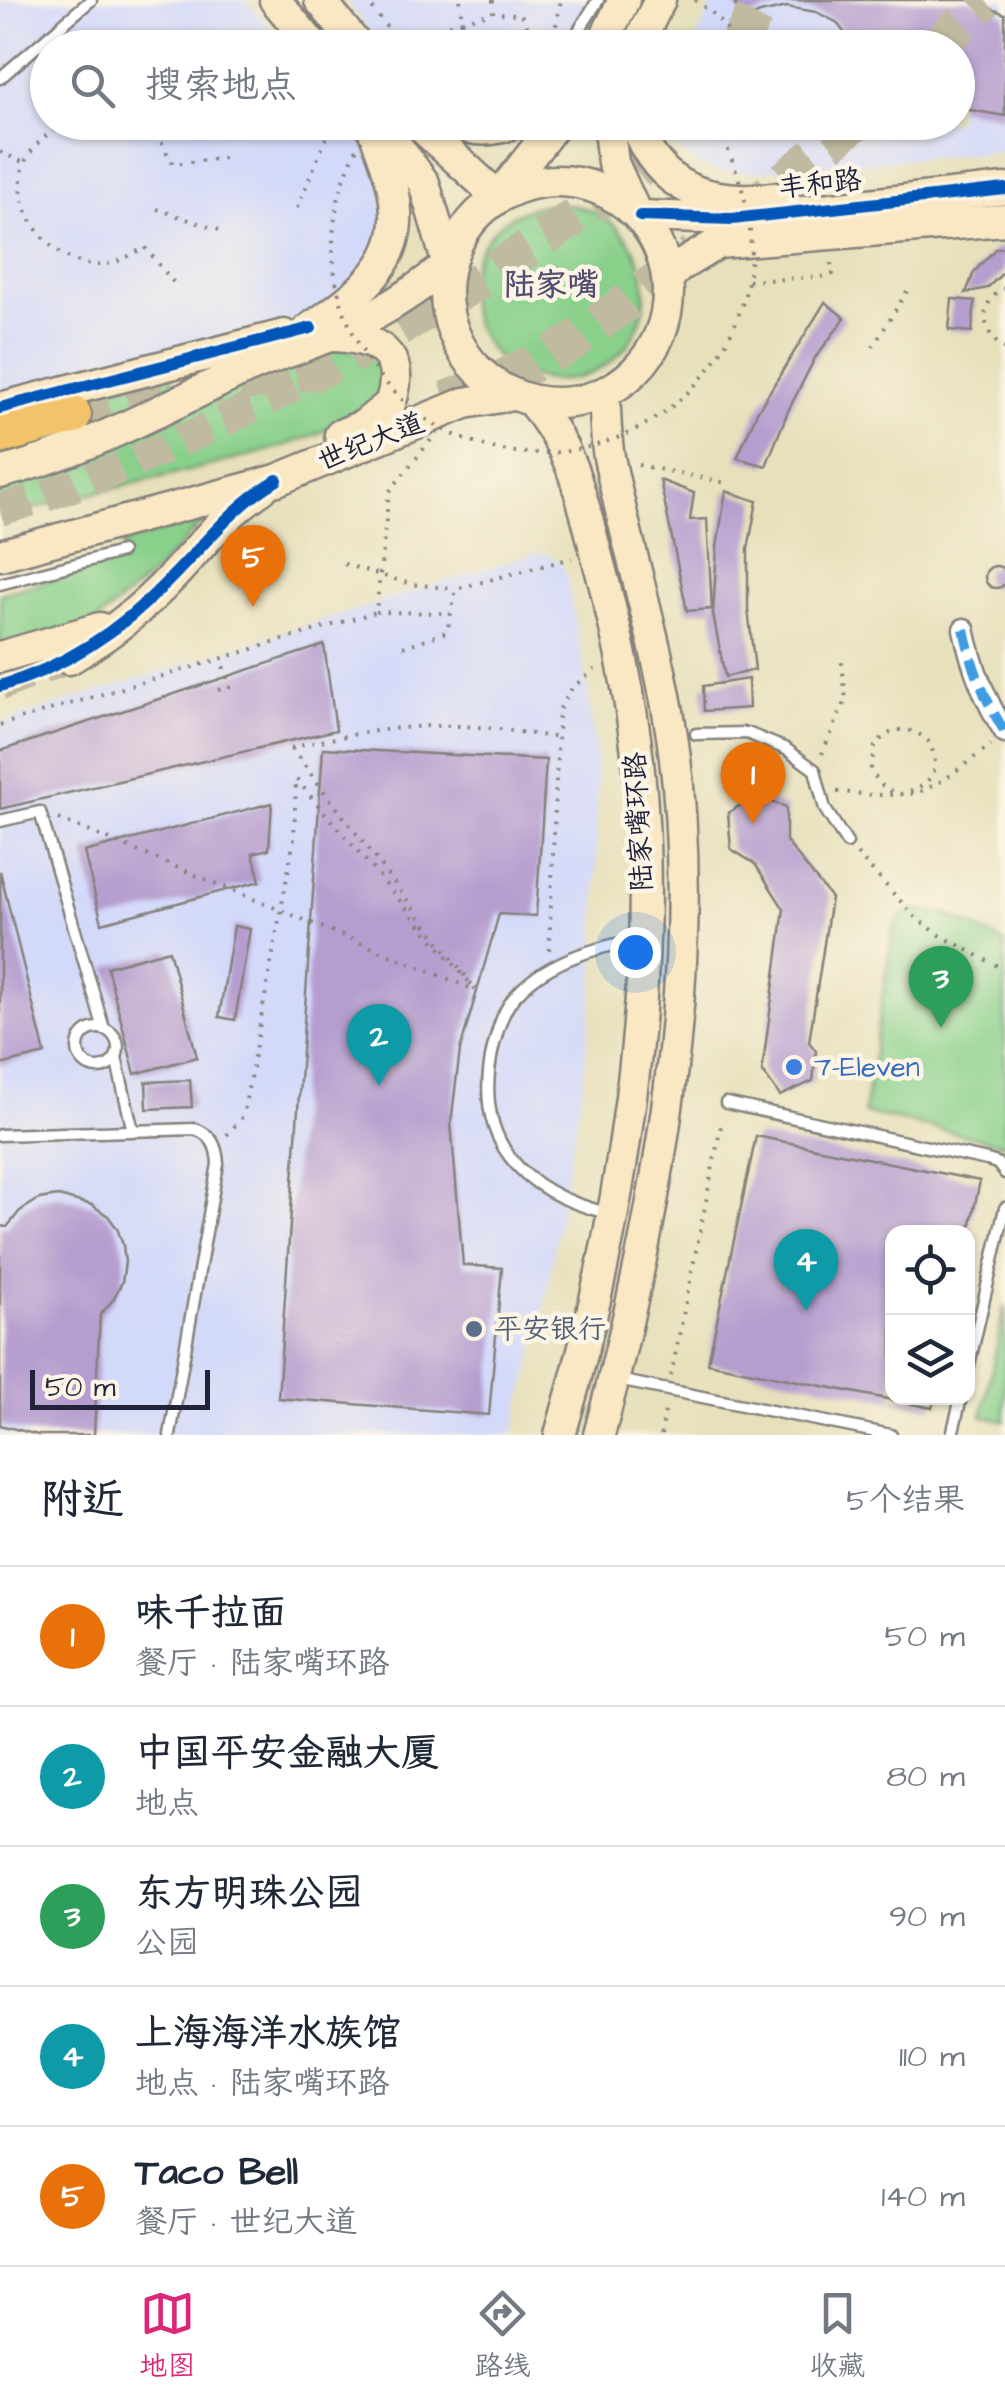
<!DOCTYPE html>
<html lang="zh">
<head>
<meta charset="utf-8">
<style>
	body { margin:0; font-family:"Architects Daughter","LXGW WenKai TC",sans-serif; background:#f2f2f3; color:#1f2937 }
	.controls { position:absolute; right:30px; bottom:30px; display:grid; overflow:hidden; border-radius:20px; box-shadow:0 2px 8px #0004 }
	.controls button { width:90px; height:90px; display:grid; place-items:center; padding:0; border:0; border-bottom:2px solid #e0e1e3; background:#fff; color:#1f2937; font:50px sans-serif }
	.scale { position:absolute; left:30px; bottom:25px; width:180px; box-sizing:border-box; padding-left:10px; border:5px solid #22223b; border-top:0; font-size:28px; line-height:35px; white-space:nowrap; color:#22223b; -webkit-text-stroke:8px #fcf5e5; paint-order:stroke }
	.you { position:absolute; left:635px; top:952px; width:35px; height:35px; margin:-25px; border:8px solid #fff; border-radius:50%; background:#1a73e8; box-shadow:0 0 0 15px #1a73e833 }
	.badge { display:grid; place-items:center; width:65px; height:65px; border-radius:50%; background:#db2777; color:#fff; font-size:32px; font-weight:700 }
	.pin { position:absolute; translate:-50% -82px; filter:drop-shadow(0 2px 5px #0008) }
	.pin::after { content:''; position:absolute; top:52px; width:35px; height:30px; background:inherit; clip-path:polygon(0 0,100% 0,50% 100%) }
	.list { margin:0; padding:0; list-style:none }
	h2 { display:flex; justify-content:space-between; align-items:center; height:130px; margin:0; padding:0 40px; font-size:42px }
	h2 small { font-size:32px; font-weight:400; color:#747a83 }
	.list li { display:grid; grid-template-columns:65px 1fr auto; gap:30px; align-items:center; box-sizing:border-box; height:140px; padding:0 40px; border-top:2px solid #e0e1e3 }
	.list b { display:block; font-size:38px; white-space:nowrap }
	.list p { margin:0; font-size:32px; white-space:nowrap; color:#747a83 }
	.list em { font-size:32px; font-style:normal; color:#747a83 }
	.icon { flex:none; width:55px; height:55px; fill:none; stroke:currentColor; stroke-width:2; stroke-linecap:round; stroke-linejoin:round }
	.map { position:relative; flex:none; width:1005px; height:1435px; overflow:hidden }
	.search { position:absolute; background:#fff; box-shadow:0 2px 8px #0004; left:30px; right:30px; top:30px; height:110px; display:flex; align-items:center; gap:25px; box-sizing:border-box; padding:0 35px; border-radius:55px; color:#747a83; font-size:38px }
	.sheet { height:830px; background:#fff }
	nav { display:flex; justify-content:space-around; align-items:center; box-sizing:border-box; height:140px; border-top:2px solid #e0e1e3; background:#fff; font-size:28px; color:#747a83 }
	nav a { display:grid; justify-items:center; gap:5px }
	nav .on { color:#db2777 }
	.map>svg:first-child { display:block }
	.built { fill:#d3d9f9 }
	.green { fill:#89d08b; stroke:#567963; stroke-width:2.5 }
	.building { fill:#b59dcf }
	.lines { fill:none; stroke-linecap:round; stroke-linejoin:round }
	.secondary-tunnel { stroke:#c0baa1; stroke-width:30; stroke-dasharray:30 15; stroke-linecap:butt }
	.primary-tunnel { stroke:#c0baa1; stroke-width:32; stroke-dasharray:32 16; stroke-linecap:butt }
	.highway-tunnel { stroke:#c0baa1; stroke-width:38; stroke-dasharray:38 19; stroke-linecap:butt }
	.lane-casing { stroke:#84817b; stroke-width:15 }
	.street-casing { stroke:#84817b; stroke-width:25 }
	.secondary-casing { stroke:#84817b; stroke-width:35 }
	.highway-casing { stroke:#84817b; stroke-width:42 }
	.path { stroke:#84817b; stroke-width:4; stroke-dasharray:2.5 8; stroke-linecap:butt }
	.lane { stroke:#fff; stroke-width:10 }
	.street { stroke:#fff; stroke-width:20 }
	.secondary { stroke:#fae7c3; stroke-width:30 }
	.highway { stroke:#f2c36a; stroke-width:38 }
	.path-bridge { stroke:#84817b; stroke-width:4; stroke-dasharray:2.5 8; stroke-linecap:butt }
	.quiet { stroke:#3c9ce2; stroke-width:10; stroke-dasharray:20 10; stroke-linecap:butt }
	.cycleway-casing { stroke:#fcf5e5; stroke-width:19 }
	.cycleway { stroke:#0057b8; stroke-width:12 }
	.shop-dot { fill:#3f7fe0; stroke:#fcf5e5; stroke-width:4 }
	.service-dot { fill:#5c6f8a; stroke:#fcf5e5; stroke-width:4 }
	.labels { text-anchor:middle; dominant-baseline:central; stroke-width:9; stroke-linejoin:round; paint-order:stroke }
	.street-label { font-size:28px; fill:#22223b; stroke:#fcf5e5 }
	.shop-label { font-size:28px; fill:#366cbe; stroke:#fcf5e5; text-anchor:start }
	.service-label { font-size:28px; fill:#4e5e75; stroke:#fcf5e5; text-anchor:start }
	.quarter-label { font-size:32px; font-weight:bold; fill:#554d6f; stroke:#fcf5e5 }
</style>
</head>
<body>
<div class="map">
<svg width="1005" height="1435" viewBox="0 0 1005 1435">
	<rect width="100%" height="100%" fill="#fcf5e5"/>
	<filter id="ink" filterUnits="userSpaceOnUse"><feTurbulence type="fractalNoise" baseFrequency=".01" numOctaves="2"/><feDisplacementMap in="SourceGraphic" scale="20" xChannelSelector="R" yChannelSelector="G"/><feConvolveMatrix kernelMatrix="1 2 1 2 8 2 1 2 1" color-interpolation-filters="sRGB"/></filter>
	<filter id="wash" filterUnits="userSpaceOnUse"><feTurbulence type="fractalNoise" baseFrequency=".0048" numOctaves="4" result="noise"/><feDisplacementMap in="SourceGraphic" scale="40" xChannelSelector="R" yChannelSelector="G"/><feGaussianBlur stdDeviation="2.25" result="paint"/><feColorMatrix in="noise" values="0 0 0 0 0 0 0 0 0 0 0 0 0 0 0 0 0 1.4 0 .05"/><feComposite in="paint" operator="in"/></filter>
	<g filter="url(#wash)">
		<rect width="100%" height="100%" fill="#e7e0bb"/>
		<g class="built">
			<path d="M0,0H246L286,47L48,48V122L352,123L366,139L385,173L383,251L313,319L0,404Z"/>
			<path d="M345,0H589L561,47L383,48Z"/>
			<path d="M714,0H1005V151L751,172L718,171L695,162L676,148L666,123L958,122V48L693,47Z"/>
			<path d="M535,553L550,555L560,563L566,574L584,670L597,759L596,957L583,1083L541,1324L513,1435H0V723Z"/>
		</g>
		<g class="green">
			<circle cx="557" cy="292" r="88"/>
			<path d="M335,348L371,349L385,366L381,399C318,445 232,460 157,478C104,490 52,503 0,518V483L173,417Z"/>
			<path d="M172,375L174,385L101,426L84,431L73,396Z"/>
			<path d="M206,518L154,573L93,624L0,661V594L125,560L122,543Z"/>
			<path d="M915,909L947,914L1005,943V1144L864,1113L893,930L901,917Z"/>
			<path d="M1005,1306V1421L982,1416Z"/>
		</g>
		<g id="blocks">
			<g class="building">
				<path d="M743,0H970L1005,14V116L958,108V48H857L836,22L816,12L787,7L760,13L746,19L735,5Z"/>
				<path d="M996,248H1005V271L987,288L966,293L974,272Z"/>
				<path d="M952,299L975,301L972,332L949,330Z"/>
				<path d="M825,302L845,318L815,358L788,411L766,466L737,458L757,412Z"/>
				<path d="M660,480L694,493L690,520L707,519L712,609L687,611Z"/>
				<path d="M726,491L757,501L748,549V609L755,670L725,677L713,614L717,547Z"/>
				<circle cx="996" cy="577" r="11"/>
				<path d="M324,645L336,730L0,809V751Z"/>
				<path d="M748,679L749,708L704,711L703,686Z"/>
				<path d="M323,748L546,760L536,916L499,914L460,1050L451,1123L463,1265L502,1268L489,1415L278,1398Z"/>
				<path d="M755,796L786,807V841L831,898L809,1042L816,1051L813,1081L780,1096L762,1071L784,909L755,864L731,849L728,813Z"/>
				<path d="M272,803L269,849L253,853L260,881L102,923L84,852Z"/>
				<path d="M0,871L45,1054L0,1065Z"/>
				<path d="M234,926L250,929L235,1020L219,1017Z"/>
				<path d="M169,950L197,1057L135,1074L107,967Z"/>
				<path d="M190,1080L192,1107L147,1109L146,1082Z"/>
				<path d="M756,1136L980,1181L969,1232H892V1398H935L932,1408L708,1363Z"/>
				<path d="M58,1196L92,1205L108,1216L117,1228L123,1245L125,1262L122,1282L113,1300L100,1315L94,1435H38L0,1425V1226L7,1227L20,1211L39,1199Z"/>
			</g>
		</g>
	</g>
	<g filter="url(#ink)">
		<use href="#blocks" fill-opacity="0" stroke="#84817b" stroke-width="2.5"/>
		<g class="lines">
			<path class="secondary-tunnel" d="M0,686L69,659"/>
			<path class="primary-tunnel" d="M0,510C117,476 226,421 334,365"/>
			<g class="highway-tunnel">
				<path d="M736,48L762,0"/>
				<path d="M935,48L985,0"/>
				<path d="M741,216L855,122"/>
				<path d="M446,400L502,379L567,346L694,253"/>
				<path d="M72,415L172,390L277,378L334,365L482,279L603,198L640,168L682,122"/>
			</g>
			<g class="lane-casing">
				<g id="lane">
					<path d="M568,48L598,0"/>
					<path d="M0,78L91,0"/>
					<path d="M0,584L121,552"/>
					<path d="M696,734L747,733L786,749L815,770L825,809L847,843"/>
					<path d="M0,821L40,812L104,1029"/>
					<circle cx="98" cy="1048" r="20"/>
					<path d="M116,1058L133,1131"/>
					<path d="M726,1103L987,1160L997,1163L1005,1173"/>
					<path d="M0,1135L195,1129C212,1135 217,1146 218,1164L170,1435"/>
					<path d="M607,1213C522,1192 472,1141 493,1048C498,1029 503,1008 518,993C550,959 597,948 641,938"/>
					<path d="M968,1369L1005,1208"/>
					<path d="M618,1380L891,1435"/>
					<path d="M952,1435L961,1398"/>
				</g>
			</g>
			<g class="street-casing">
				<path id="street" d="M964,629C972,667 984,699 1005,732"/>
			</g>
			<g class="secondary-casing">
				<g id="secondary">
					<path d="M275,0L315,48"/>
					<path d="M320,0L359,48"/>
					<path d="M600,48L624,0"/>
					<path d="M636,48L660,0"/>
					<path d="M416,122L498,197"/>
					<path d="M452,122C474,132 493,132 516,122"/>
					<path d="M608,122L613,163L634,209"/>
					<path d="M634,122C660,191 705,204 775,198"/>
					<path d="M382,126L424,183L448,265"/>
					<circle cx="557" cy="292" r="111"/>
					<path d="M500,195L557,122"/>
					<path d="M640,216L732,219L1005,189"/>
					<path d="M668,278L680,266L718,243L1005,220"/>
					<path d="M309,329C405,264 416,230 370,122"/>
					<path d="M331,336C376,337 408,353 390,404L364,425L340,435"/>
					<path d="M532,402C574,449 582,501 598,560C616,626 630,693 638,761C662,975 620,1229 560,1435"/>
					<path d="M0,408L284,335"/>
					<path d="M0,473C87,451 165,407 246,369C283,352 322,341 359,323C391,307 420,287 448,265"/>
					<path d="M0,555L277,480L465,403L512,395"/>
					<path d="M0,657L100,628"/>
					<path d="M69,659C108,636 142,609 173,576C201,546 227,512 262,489"/>
					<path d="M599,1435C657,1218 705,960 672,736C658,643 629,554 610,462C605,440 606,416 604,394"/>
				</g>
			</g>
			<g class="highway-casing">
				<path id="highway" d="M0,435L72,415"/>
			</g>
			<g class="path">
				<path d="M366,0L403,48"/>
				<path d="M493,0V13L521,14L531,36"/>
				<path d="M695,0L716,16L729,33L723,48"/>
				<path d="M462,21L492,13"/>
				<path d="M554,36L561,0"/>
				<path d="M458,48L437,28L462,21L460,0"/>
				<path d="M63,122C50,132 32,146 25,162C7,208 53,268 102,265C116,264 133,254 145,247L178,288"/>
				<path d="M138,122L158,136L173,164L225,158"/>
				<path d="M711,122L721,135"/>
				<path d="M328,129L348,134"/>
				<path d="M0,152L25,163"/>
				<path d="M297,208L333,122"/>
				<path d="M157,209L219,230"/>
				<path d="M821,277L833,274L831,262"/>
				<path d="M1005,288C977,302 981,334 1005,349"/>
				<path d="M873,347L909,288"/>
				<path d="M638,465L727,483"/>
				<path d="M344,564L411,584L456,589"/>
				<path d="M376,612L450,613"/>
				<path d="M403,647L447,632L456,589L572,558"/>
				<path d="M218,690L230,687L221,659"/>
				<path d="M291,748C352,733 414,722 476,727C502,728 528,734 554,737"/>
				<path d="M822,754L846,700L841,655"/>
				<path d="M837,792C871,793 922,807 936,766L931,744C913,725 891,725 875,746L871,769C898,828 958,768 991,745"/>
				<path d="M59,819L475,990"/>
				<path d="M857,854L916,918L940,935L1005,970"/>
				<path d="M549,950L559,710L572,688L595,669"/>
				<path d="M227,1135L243,1116L294,839L296,779L476,990L291,748L290,741"/>
				<path d="M671,1376L722,1121"/>
				<path d="M661,1435L666,1405"/>
			</g>
			<use href="#lane" class="lane"/>
			<use href="#street" class="street"/>
			<use href="#secondary" class="secondary"/>
			<use href="#highway" class="highway"/>
			<g class="path-bridge">
				<path d="M473,48C520,31 565,33 612,48"/>
				<path d="M373,122C336,175 323,241 341,302C353,342 375,375 406,403C525,509 719,437 748,281C757,229 743,181 721,135"/>
				<path d="M748,281L821,277"/>
				<path d="M0,725L376,612L389,492L439,430"/>
			</g>
			<path class="quiet" d="M964,629C972,667 984,699 1005,732"/>
			<g class="cycleway-casing">
				<g id="cycleway">
					<path d="M640,216L732,219L1005,189"/>
					<path d="M0,408L311,328"/>
					<path d="M0,686C66,667 122,629 169,580C205,544 233,506 277,480"/>
				</g>
			</g>
			<use href="#cycleway" class="cycleway"/>
		</g>
	</g>
	<circle class="shop-dot" cx="794" cy="1067" r="10"/>
	<circle class="service-dot" cx="474" cy="1329" r="10"/>
	<g class="labels">
		<g class="street-label">
			<text transform="translate(820 184) rotate(-6)">丰和路</text>
			<text transform="translate(371 442) rotate(-22)">世纪大道</text>
			<text transform="translate(639 822) rotate(-93)">陆家嘴环路</text>
		</g>
		<g class="shop-label">
			<text x="814" y="1067">7-Eleven</text>
		</g>
		<g class="service-label">
			<text x="494" y="1329">平安银行</text>
		</g>
		<g class="quarter-label">
			<text x="551" y="285">陆家嘴</text>
		</g>
	</g>
</svg>
<div class="controls">
<button><svg class="icon" aria-label="locate" viewBox="0 0 24 24"><circle cx="12" cy="12" r="6"/><path d="M12 2v4M12 18v4M2 12h4M18 12h4"/></svg></button>
<button><svg class="icon" aria-label="layers" viewBox="0 0 24 24"><path d="M12 4l9 5-9 5-9-5zM3 14l9 5 9-5"/></svg></button>
</div>
<div class="scale">50 m</div>
<div class="you"></div>
<div class="pin badge" style="left:753px;top:824px;background:#e8710a">1</div>
<div class="pin badge" style="left:379px;top:1086px;background:#0f9aa8">2</div>
<div class="pin badge" style="left:941px;top:1028px;background:#2e9e5b">3</div>
<div class="pin badge" style="left:806px;top:1311px;background:#0f9aa8">4</div>
<div class="pin badge" style="left:253px;top:607px;background:#e8710a">5</div>
<div class="search"><svg class="icon" aria-label="search" viewBox="0 0 24 24"><circle cx="10" cy="10" r="6"/><path d="M15 15l6 6"/></svg>搜索地点</div>
</div>
<section class="sheet">
<h2>附近<small>5个结果</small></h2>
<ul class="list">
<li><span class="badge" style="background:#e8710a">1</span><div><b>味千拉面</b><p>餐厅 · 陆家嘴环路</p></div><em>50 m</em></li>
<li><span class="badge" style="background:#0f9aa8">2</span><div><b>中国平安金融大厦</b><p>地点</p></div><em>80 m</em></li>
<li><span class="badge" style="background:#2e9e5b">3</span><div><b>东方明珠公园</b><p>公园</p></div><em>90 m</em></li>
<li><span class="badge" style="background:#0f9aa8">4</span><div><b>上海海洋水族馆</b><p>地点 · 陆家嘴环路</p></div><em>110 m</em></li>
<li><span class="badge" style="background:#e8710a">5</span><div><b>Taco Bell</b><p>餐厅 · 世纪大道</p></div><em>140 m</em></li>
</ul>
</section>
<nav>
<a class="on"><svg class="icon" aria-label="map" viewBox="0 0 24 24"><path d="M3 6l6-2 6 2 6-2v14l-6 2-6-2-6 2zM9 4v14M15 6v14"/></svg>地图</a>
<a><svg class="icon" aria-label="directions" viewBox="0 0 24 24"><path d="M12 3l9 9-9 9-9-9zM9 14v-3h6M13 9l2 2-2 2"/></svg>路线</a>
<a><svg class="icon" aria-label="saved" viewBox="0 0 24 24"><path d="M7 4h10v16l-5-4-5 4z"/></svg>收藏</a>
</nav>
</body>
</html>
